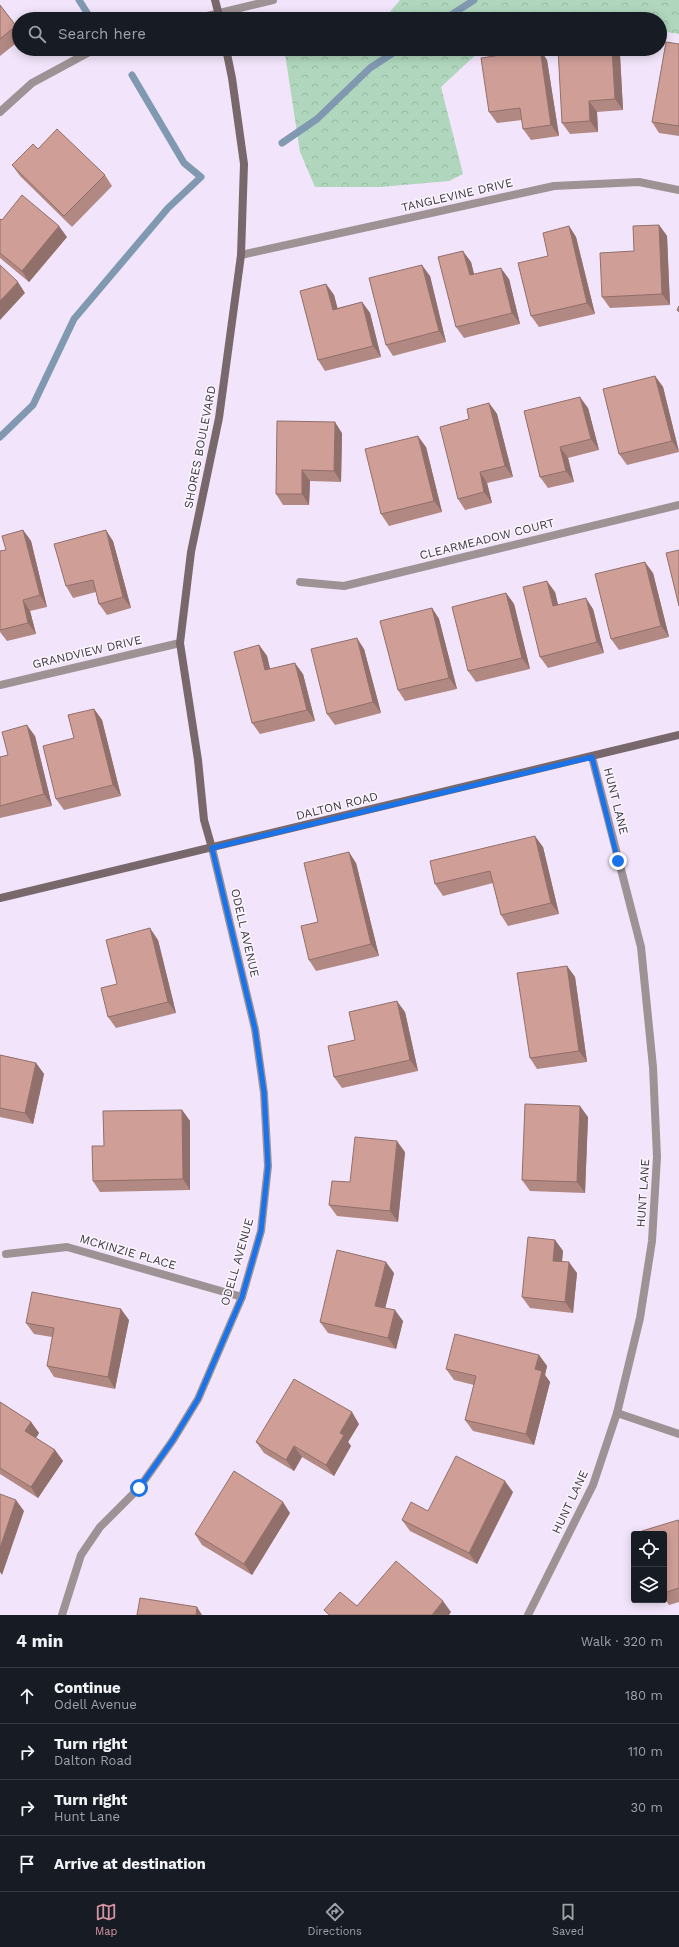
<!DOCTYPE html>
<html lang="en">
<head>
<meta charset="utf-8">
<style>
	body { margin:0; font-family:"Work Sans",sans-serif; background:#20242c; color:#f1f3f6 }
	.controls { position:absolute; right:12px; bottom:12px; display:grid; overflow:hidden; border-radius:4px; box-shadow:0 2px 10px #0003 }
	.controls button { width:36px; height:36px; display:grid; place-items:center; padding:0; border:0; border-bottom:1px solid #363941; background:#171b24; color:#f1f3f6; font:20px sans-serif }
	.stop { position:absolute; width:12px; height:12px; margin:-9px; border:3px solid #1a73e8; border-radius:50%; background:#fff }
	.stop.end { background:#1a73e8; border-color:#fff; box-shadow:0 1px 4px #0008 }
	.list { margin:0; padding:0; list-style:none }
	h2 { display:flex; justify-content:space-between; align-items:center; height:52px; margin:0; padding:0 16px; font-size:17px }
	h2 small { font-size:13px; font-weight:400; color:#9ea1a6 }
	.list li { display:grid; grid-template-columns:26px 1fr auto; gap:12px; align-items:center; box-sizing:border-box; height:56px; padding:0 16px; border-top:1px solid #363941 }
	.list b { display:block; font-size:15px; white-space:nowrap }
	.list p { margin:0; font-size:13px; white-space:nowrap; color:#9ea1a6 }
	.list em { font-size:13px; font-style:normal; color:#9ea1a6 }
	.icon { flex:none; width:22px; height:22px; fill:none; stroke:currentColor; stroke-width:2; stroke-linecap:round; stroke-linejoin:round }
	.map { position:relative; flex:none; width:679px; height:1615px; overflow:hidden }
	.search { position:absolute; background:#171b24; box-shadow:0 2px 10px #0003; left:12px; right:12px; top:12px; height:44px; display:flex; align-items:center; gap:10px; box-sizing:border-box; padding:0 14px; border-radius:22px; color:#9ea1a6; font-size:15px }
	.sheet { height:276px; background:#171b24 }
	nav { display:flex; justify-content:space-around; align-items:center; box-sizing:border-box; height:56px; border-top:1px solid #363941; background:#171b24; font-size:11px; color:#9ea1a6 }
	nav a { display:grid; justify-items:center; gap:2px }
	nav .on { color:#d493a2 }
	.map>svg:first-child { display:block }
	.forest { fill:url(#forest-crowns) }
	.lines { fill:none; stroke-linecap:round; stroke-linejoin:round }
	.stream { stroke:#8099b1; stroke-width:7 }
	.street { stroke:#9e9294; stroke-width:8 }
	.secondary { stroke:#79686b; stroke-width:8 }
	.wall { fill:#b28882 }
	.shaded-wall { fill:#916f6a }
	.building { fill:#cf9e97; stroke:#916f6a }
	.route { stroke:#1a73e8; stroke-width:5 }
	.labels { text-anchor:middle; dominant-baseline:central; stroke-width:3; stroke-linejoin:round; paint-order:stroke }
	.street-label { font-size:12px; fill:#3e3841; stroke:#fbf5fe }
</style>
</head>
<body>
<div class="map">
<svg width="679" height="1615" viewBox="0 0 679 1615">
	<defs>
		<pattern id="forest-crowns" width="20" height="18" patternUnits="userSpaceOnUse"><rect width="20" height="18" fill="#b0d7be"/><path d="M2 6a3 3 0 1 1 6 0M12 15a3 3 0 1 1 6 0" fill="none" stroke="#98b9a4"/></pattern>
	</defs>
	<rect width="100%" height="100%" fill="#f2e5fb"/>
	<g class="forest">
		<path d="M400,0H679V34L660,31V19H384Z"/>
		<path d="M291,49H482L441,87L463,174L449,181L381,187H315L300,152L285,54Z"/>
	</g>
	<g class="lines">
		<g class="stream">
			<path d="M79,0L91,19"/>
			<path d="M445,19L474,0"/>
			<path d="M282,143L317,119L370,68L399,49"/>
			<path d="M0,437L33,405L74,319L168,208L201,177L184,163L132,75"/>
		</g>
		<g class="street">
			<path d="M195,19L273,0"/>
			<path d="M0,112L32,83L95,49"/>
			<path d="M241,255L554,186L639,182L679,190"/>
			<path d="M300,582L344,586L679,505"/>
			<path d="M0,685L180,643"/>
			<path d="M6,1254L67,1247L242,1297"/>
			<path d="M617,1413L679,1434"/>
			<path d="M62,1615L81,1555L100,1527L139,1488L173,1440L198,1399L242,1297L261,1231L268,1166L264,1093L255,1029L212,848"/>
			<path d="M528,1615L593,1485L617,1413L640,1318L652,1241L657,1157L653,1067L641,947L592,757"/>
		</g>
		<g class="secondary">
			<path d="M215,0L220,19"/>
			<path d="M212,848L204,820L198,760L180,643L191,552L219,418L241,255L244,164L232,78L226,49"/>
			<path d="M0,898L679,735"/>
		</g>
	</g>
	<g class="wall">
		<path d="M0,5L19,29V41L0,56Z"/>
		<path d="M679,44V136L659,133L652,122Z"/>
		<path d="M620,55L623,110L597,112L598,132L570,134L562,123Z"/>
		<path d="M547,60L559,136L531,140L523,129L522,120L497,123L489,112Z"/>
		<path d="M12,165L105,175L112,186L72,227L20,176Z"/>
		<path d="M0,219L2,220L67,237L29,282L0,258Z"/>
		<path d="M659,225L667,236L670,305L610,308L602,297L634,251Z"/>
		<path d="M569,226L576,237L595,314L539,327L531,316L548,256Z"/>
		<path d="M471,262L474,274L509,279L520,324L464,338L456,327Z"/>
		<path d="M430,276L446,342L393,356L386,345Z"/>
		<path d="M326,284L334,295L337,308L362,302L370,313L381,357L325,371L318,360Z"/>
		<path d="M655,376L663,387L679,452L627,465L619,454Z"/>
		<path d="M489,403L497,414L513,477L487,483L492,503L465,510L458,499L469,419Z"/>
		<path d="M588,408L599,450L568,458L574,482L548,488L540,477L524,411Z"/>
		<path d="M342,433L341,482L310,481L309,505H283L276,494Z"/>
		<path d="M426,447L442,512L389,526L381,514Z"/>
		<path d="M23,530L31,541L47,607L30,611L36,634L7,641L0,632V551L6,550Z"/>
		<path d="M113,541L131,608L107,615L99,604L96,592L73,598L66,586Z"/>
		<path d="M653,573L669,637L619,650L611,639Z"/>
		<path d="M555,592L558,605L593,609L604,653L548,668L540,657Z"/>
		<path d="M506,593L514,604L530,669L476,682L468,671Z"/>
		<path d="M432,608L439,619L457,689L405,701L398,690Z"/>
		<path d="M259,645L267,656L270,669L303,674L315,721L260,734L252,723Z"/>
		<path d="M364,649L381,713L335,725L327,714Z"/>
		<path d="M94,709L102,720L121,796L64,810L56,799L74,738Z"/>
		<path d="M35,736L52,806L0,818V757L8,755Z"/>
		<path d="M543,847L559,914L508,926L501,915L493,883L443,896L435,884Z"/>
		<path d="M356,863L379,956L316,971L309,960Z"/>
		<path d="M158,940L176,1013L116,1028L108,1017L117,984Z"/>
		<path d="M567,966L575,977L587,1062L537,1069L530,1058Z"/>
		<path d="M405,1012L418,1071L342,1088L334,1077L355,1040Z"/>
		<path d="M0,1055L36,1063L44,1074L33,1124L0,1117Z"/>
		<path d="M182,1110L190,1121V1190L100,1192L93,1181L104,1146Z"/>
		<path d="M588,1117L585,1193L530,1191L522,1180Z"/>
		<path d="M405,1152L398,1222L337,1216L329,1205L350,1182Z"/>
		<path d="M555,1240L563,1251L562,1261L577,1273L573,1313L530,1308L522,1297Z"/>
		<path d="M394,1273L385,1308L403,1321L396,1349L328,1333L320,1322Z"/>
		<path d="M129,1320L115,1389L54,1377L47,1366L52,1337L34,1334L26,1323Z"/>
		<path d="M539,1355L547,1366L545,1375L550,1382L534,1445L473,1431L465,1420L474,1385L454,1380L446,1369Z"/>
		<path d="M0,1402L31,1422L39,1433L36,1438L55,1450L63,1461L38,1498L0,1474Z"/>
		<path d="M359,1424L348,1442L351,1446L334,1476L302,1457L294,1471L264,1453L256,1442Z"/>
		<path d="M513,1492L477,1564L410,1531L402,1520L428,1511Z"/>
		<path d="M290,1513L252,1575L202,1545L195,1534Z"/>
		<path d="M678,1520L679,1521V1602L669,1605L664,1598V1534Z"/>
	</g>
	<g class="shaded-wall">
		<path d="M540,49L547,60L559,136L551,125Z"/>
		<path d="M612,49H615L620,55L623,110L615,99Z"/>
		<path d="M589,101L597,112L598,132L590,121Z"/>
		<path d="M659,225L667,236L670,305L662,294Z"/>
		<path d="M59,226L67,237L29,282L22,271Z"/>
		<path d="M569,226L576,237L595,314L587,303Z"/>
		<path d="M463,251L471,262L477,286L470,275Z"/>
		<path d="M422,265L430,276L446,342L439,331Z"/>
		<path d="M501,268L509,279L520,324L512,313Z"/>
		<path d="M18,282L25,293L0,320V301Z"/>
		<path d="M326,284L334,295L341,321L333,310Z"/>
		<path d="M362,302L370,313L381,357L373,346Z"/>
		<path d="M655,376L663,387L679,452L672,441Z"/>
		<path d="M580,397L588,408L599,450L591,439Z"/>
		<path d="M489,403L497,414L513,477L505,466Z"/>
		<path d="M335,422L342,433L341,482L334,471Z"/>
		<path d="M418,436L426,447L442,512L434,501Z"/>
		<path d="M560,447L568,458L574,482L566,471Z"/>
		<path d="M302,470L310,481L309,505L302,494Z"/>
		<path d="M480,472L487,483L492,503L484,492Z"/>
		<path d="M23,530L31,541L47,607L40,595Z"/>
		<path d="M106,530L113,541L131,608L123,597Z"/>
		<path d="M645,562L653,573L669,637L661,626Z"/>
		<path d="M547,581L555,592L561,617L553,606Z"/>
		<path d="M506,593L514,604L530,669L522,658Z"/>
		<path d="M586,598L593,609L604,653L597,642Z"/>
		<path d="M23,600L30,611L36,634L28,623Z"/>
		<path d="M432,608L439,619L457,689L449,678Z"/>
		<path d="M357,638L364,649L381,713L373,702Z"/>
		<path d="M259,645L267,656L273,681L265,670Z"/>
		<path d="M295,663L303,674L315,721L307,710Z"/>
		<path d="M94,709L102,720L121,796L113,785Z"/>
		<path d="M27,725L35,736L52,806L44,794Z"/>
		<path d="M535,836L543,847L559,914L551,903Z"/>
		<path d="M349,852L356,863L379,956L371,944Z"/>
		<path d="M150,928L158,940L176,1013L168,1002Z"/>
		<path d="M567,966L575,977L587,1062L579,1051Z"/>
		<path d="M397,1001L405,1012L418,1071L410,1060Z"/>
		<path d="M36,1063L44,1074L33,1124L25,1113Z"/>
		<path d="M580,1106L588,1117L585,1193L577,1182Z"/>
		<path d="M182,1110L190,1121V1190L183,1179Z"/>
		<path d="M397,1141L405,1152L398,1222L390,1211Z"/>
		<path d="M555,1240L563,1251L561,1272L553,1261Z"/>
		<path d="M386,1262L394,1273L383,1317L375,1306Z"/>
		<path d="M569,1262L577,1273L573,1313L565,1302Z"/>
		<path d="M121,1309L129,1320L115,1389L108,1377Z"/>
		<path d="M395,1310L403,1321L396,1349L388,1338Z"/>
		<path d="M539,1355L547,1366L545,1375L550,1382L534,1445L526,1434L535,1369Z"/>
		<path d="M352,1412L359,1424L348,1442L351,1446L334,1476L326,1465L340,1433Z"/>
		<path d="M31,1422L39,1433L33,1442L25,1431Z"/>
		<path d="M294,1446L302,1457L294,1471L286,1460Z"/>
		<path d="M55,1450L63,1461L38,1498L31,1487Z"/>
		<path d="M505,1481L513,1492L477,1564L469,1553Z"/>
		<path d="M16,1500L24,1511L2,1575L0,1572V1548Z"/>
		<path d="M283,1502L290,1513L252,1575L244,1564Z"/>
		<path d="M443,1601L451,1612L449,1615H432Z"/>
		<path d="M197,1607L202,1615H196Z"/>
	</g>
	<g class="building">
		<path d="M0,5L16,26L0,39Z"/>
		<path d="M666,42L679,44V126L652,122Z"/>
		<path d="M540,49L551,125L523,129L520,108L489,112L481,58Z"/>
		<path d="M558,49H612L615,99L589,101L590,121L562,123Z"/>
		<path d="M57,129L105,175L64,216L12,165L33,144L38,149Z"/>
		<path d="M22,195L59,226L22,271L0,253V219L2,220Z"/>
		<path d="M659,225L662,294L602,297L600,253L634,251L633,226Z"/>
		<path d="M569,226L587,303L531,316L518,263L548,256L543,233Z"/>
		<path d="M463,251L470,275L501,268L512,313L456,327L438,257Z"/>
		<path d="M0,265L18,282L0,301Z"/>
		<path d="M422,265L439,331L386,345L369,278Z"/>
		<path d="M326,284L333,310L362,302L373,346L318,360L300,291Z"/>
		<path d="M679,306V312L677,310Z"/>
		<path d="M655,376L672,441L619,454L603,389Z"/>
		<path d="M580,397L591,439L560,447L566,471L540,477L524,411Z"/>
		<path d="M489,403L505,466L480,472L484,492L458,499L440,427L469,419L467,409Z"/>
		<path d="M277,421L335,422L334,471L302,470V494H276Z"/>
		<path d="M418,436L434,501L381,514L365,449Z"/>
		<path d="M23,530L40,595L23,600L28,623L0,630V551L6,550L2,536Z"/>
		<path d="M106,530L123,597L99,604L93,580L66,586L54,544Z"/>
		<path d="M679,550V606L666,553Z"/>
		<path d="M645,562L661,626L611,639L595,574Z"/>
		<path d="M547,581L553,606L586,598L597,642L540,657L523,587Z"/>
		<path d="M506,593L522,658L468,671L452,607Z"/>
		<path d="M432,608L449,678L398,690L380,621Z"/>
		<path d="M357,638L373,702L327,714L311,649Z"/>
		<path d="M259,645L265,670L295,663L307,710L252,723L234,652Z"/>
		<path d="M94,709L113,785L56,799L43,746L74,738L68,715Z"/>
		<path d="M27,725L44,794L0,806V757L8,755L2,732Z"/>
		<path d="M535,836L551,903L501,915L490,871L435,884L430,861Z"/>
		<path d="M349,852L371,944L309,960L301,926L318,922L304,863Z"/>
		<path d="M150,928L168,1002L108,1017L101,988L117,984L106,940Z"/>
		<path d="M567,966L579,1051L530,1058L517,973Z"/>
		<path d="M397,1001L410,1060L334,1077L328,1046L355,1040L349,1012Z"/>
		<path d="M0,1055L36,1063L25,1113L0,1108Z"/>
		<path d="M525,1104L580,1106L577,1182L522,1180Z"/>
		<path d="M182,1110L183,1179L93,1181L92,1146H104L103,1111Z"/>
		<path d="M355,1137L397,1141L390,1211L329,1205L332,1181L350,1182Z"/>
		<path d="M528,1237L555,1240L553,1261L569,1262L565,1302L522,1297Z"/>
		<path d="M337,1250L386,1262L375,1306L395,1310L388,1338L320,1322Z"/>
		<path d="M32,1292L121,1309L108,1377L47,1366L54,1328L26,1323Z"/>
		<path d="M455,1334L539,1355L535,1369L542,1371L526,1434L465,1420L476,1376L446,1369Z"/>
		<path d="M294,1379L352,1412L340,1433L344,1435L326,1465L294,1446L286,1460L256,1442Z"/>
		<path d="M0,1402L31,1422L25,1431L55,1450L31,1487L0,1468Z"/>
		<path d="M456,1456L505,1481L469,1553L402,1520L411,1502L428,1511Z"/>
		<path d="M234,1471L283,1502L244,1564L195,1534Z"/>
		<path d="M0,1494L16,1500L0,1548Z"/>
		<path d="M678,1520L679,1523V1588L664,1593V1534H643L642,1531Z"/>
		<path d="M396,1561L443,1601L432,1615H329L324,1610L340,1592L357,1606Z"/>
		<path d="M140,1598L197,1607L196,1615H137Z"/>
	</g>
	<g class="lines">
		<path class="route" d="M139,1488L173,1440L198,1399L242,1297L261,1231L268,1166L264,1092L255,1029L212,848L592,757L618,861"/>
	</g>
	<g class="labels">
		<g class="street-label">
			<text transform="translate(457 195) rotate(-13)">TANGLEVINE DRIVE</text>
			<text transform="translate(200 447) rotate(-79)">SHORES BOULEVARD</text>
			<text transform="translate(487 539) rotate(-14)">CLEARMEADOW COURT</text>
			<text transform="translate(87 652) rotate(-13)">GRANDVIEW DRIVE</text>
			<text transform="translate(616 801) rotate(76)">HUNT LANE</text>
			<text transform="translate(337 806) rotate(-14)">DALTON ROAD</text>
			<text transform="translate(245 933) rotate(77)">ODELL AVENUE</text>
			<text transform="translate(643 1193) rotate(-86)">HUNT LANE</text>
			<text transform="translate(128 1252) rotate(16)">MCKINZIE PLACE</text>
			<text transform="translate(237 1262) rotate(-74)">ODELL AVENUE</text>
			<text transform="translate(570 1502) rotate(-65)">HUNT LANE</text>
		</g>
	</g>
</svg>
<div class="controls">
<button><svg class="icon" aria-label="locate" viewBox="0 0 24 24"><circle cx="12" cy="12" r="6"/><path d="M12 2v4M12 18v4M2 12h4M18 12h4"/></svg></button>
<button><svg class="icon" aria-label="layers" viewBox="0 0 24 24"><path d="M12 4l9 5-9 5-9-5zM3 14l9 5 9-5"/></svg></button>
</div>
<div class="stop" style="left:139px;top:1488px"></div>
<div class="stop end" style="left:618px;top:861px"></div>
<div class="search"><svg class="icon" aria-label="search" viewBox="0 0 24 24"><circle cx="10" cy="10" r="6"/><path d="M15 15l6 6"/></svg>Search here</div>
</div>
<section class="sheet">
<h2>4 min<small>Walk · 320 m</small></h2>
<ul class="list">
<li><svg class="icon" aria-label="ahead" viewBox="0 0 24 24"><path d="M12 20V5M6 11l6-6 6 6"/></svg><div><b>Continue</b><p>Odell Avenue</p></div><em>180 m</em></li>
<li><svg class="icon" aria-label="right" viewBox="0 0 24 24"><path d="M7 20v-9h11M14 6l5 5-5 5"/></svg><div><b>Turn right</b><p>Dalton Road</p></div><em>110 m</em></li>
<li><svg class="icon" aria-label="right" viewBox="0 0 24 24"><path d="M7 20v-9h11M14 6l5 5-5 5"/></svg><div><b>Turn right</b><p>Hunt Lane</p></div><em>30 m</em></li>
<li><svg class="icon" aria-label="arrive" viewBox="0 0 24 24"><path d="M6 21V4h12l-3 4 3 4H6"/></svg><div><b>Arrive at destination</b></div></li>
</ul>
</section>
<nav>
<a class="on"><svg class="icon" aria-label="map" viewBox="0 0 24 24"><path d="M3 6l6-2 6 2 6-2v14l-6 2-6-2-6 2zM9 4v14M15 6v14"/></svg>Map</a>
<a><svg class="icon" aria-label="directions" viewBox="0 0 24 24"><path d="M12 3l9 9-9 9-9-9zM9 14v-3h6M13 9l2 2-2 2"/></svg>Directions</a>
<a><svg class="icon" aria-label="saved" viewBox="0 0 24 24"><path d="M7 4h10v16l-5-4-5 4z"/></svg>Saved</a>
</nav>
</body>
</html>
